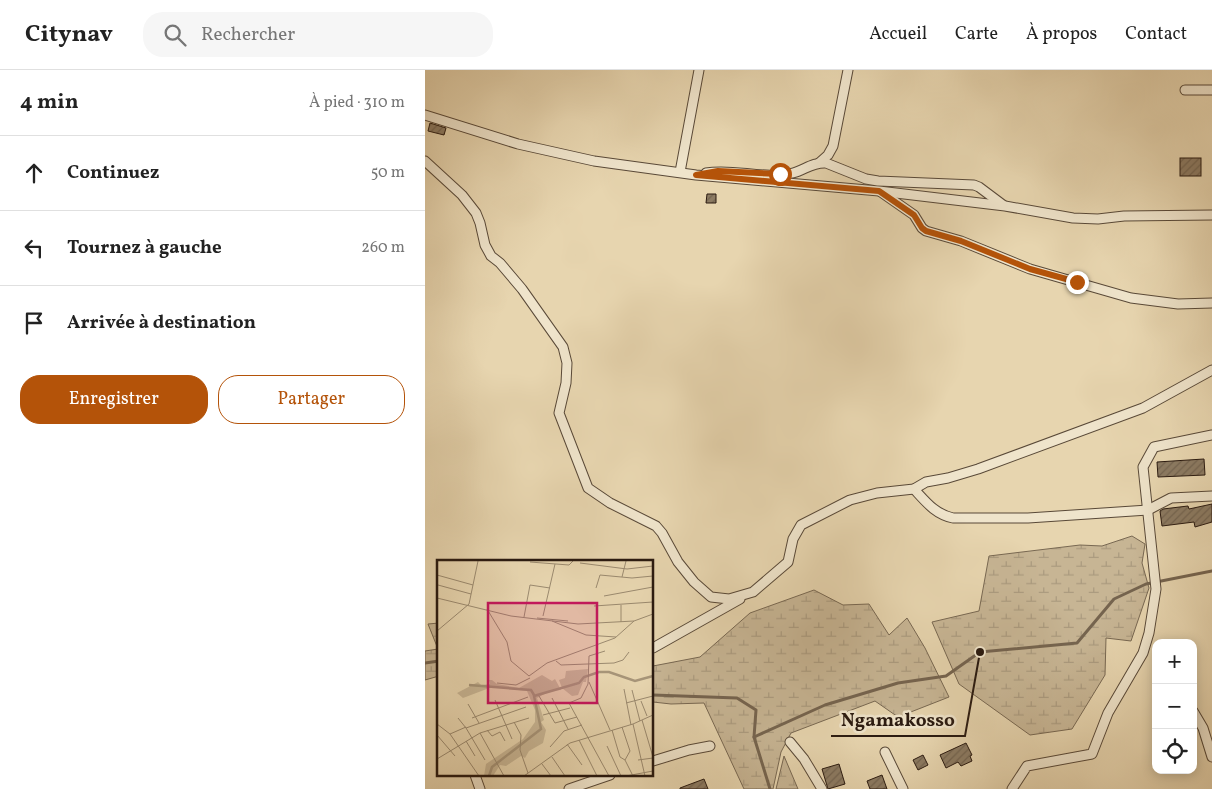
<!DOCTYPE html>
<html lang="fr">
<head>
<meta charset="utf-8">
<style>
	body { margin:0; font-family:Vollkorn,serif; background:#f6f6f6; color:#222 }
	.controls { position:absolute; right:15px; bottom:15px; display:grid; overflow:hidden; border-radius:10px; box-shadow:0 2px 12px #0003 }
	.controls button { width:45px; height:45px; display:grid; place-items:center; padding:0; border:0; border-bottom:1px solid #e0e0e0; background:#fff; color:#222; font:25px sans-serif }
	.stop { position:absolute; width:15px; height:15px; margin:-11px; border:4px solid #b45309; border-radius:50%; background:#fff }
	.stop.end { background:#b45309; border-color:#fff; box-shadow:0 1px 5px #0008 }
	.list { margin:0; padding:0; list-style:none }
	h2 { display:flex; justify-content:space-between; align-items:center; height:65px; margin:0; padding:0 20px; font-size:21px }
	h2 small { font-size:16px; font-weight:400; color:#767676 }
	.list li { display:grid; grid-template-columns:32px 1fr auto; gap:15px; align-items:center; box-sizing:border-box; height:75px; padding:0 20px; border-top:1px solid #e0e0e0 }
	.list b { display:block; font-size:19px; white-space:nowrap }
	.list em { font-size:16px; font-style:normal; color:#767676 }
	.actions { display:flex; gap:10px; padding:15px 20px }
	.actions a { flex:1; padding:11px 0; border:1px solid #b45309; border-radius:20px; text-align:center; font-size:18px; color:#b45309 }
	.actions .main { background:#b45309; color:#fff }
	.icon { flex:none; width:28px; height:28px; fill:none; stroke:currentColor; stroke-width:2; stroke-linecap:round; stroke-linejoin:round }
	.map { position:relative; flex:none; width:787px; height:719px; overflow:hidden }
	header { display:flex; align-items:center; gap:30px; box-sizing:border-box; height:70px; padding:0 25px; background:#fff; border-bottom:1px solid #e0e0e0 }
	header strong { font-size:24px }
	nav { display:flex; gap:28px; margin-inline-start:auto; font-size:18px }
	.search { width:350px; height:45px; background:#f6f6f6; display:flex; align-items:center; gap:12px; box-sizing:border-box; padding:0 18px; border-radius:20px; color:#767676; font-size:19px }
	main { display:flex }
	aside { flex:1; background:#fff }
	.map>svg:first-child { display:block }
	.wetland { fill:url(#wetland-marsh); stroke:#786852 }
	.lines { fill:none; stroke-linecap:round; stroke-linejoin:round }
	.stream { stroke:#75644f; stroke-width:3 }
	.building { fill:url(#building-hatch); stroke:#2a1a10 }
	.minor-casing { stroke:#594938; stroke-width:11 }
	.minor { stroke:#efe4cb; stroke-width:9 }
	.route { stroke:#b45309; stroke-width:6 }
	.inset-river { fill:none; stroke:#a79579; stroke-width:2.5 }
	.inset-road { fill:none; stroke:#9b8a6f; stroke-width:1 }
	.view { fill:#c2185b; fill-opacity:0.15; stroke:#c2185b; stroke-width:2.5 }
	.inset-edge { fill:none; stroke:#2a1a10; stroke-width:2.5 }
	.leader { fill:none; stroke:#2a1a10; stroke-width:2 }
	.callout-dot { fill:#2a1a10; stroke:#efe4cb; stroke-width:2 }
	.callout-label { font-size:19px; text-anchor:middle; font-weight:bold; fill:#2a1a10; stroke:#efe4cb; stroke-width:5; stroke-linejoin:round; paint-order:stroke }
</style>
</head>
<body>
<header>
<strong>Citynav</strong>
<div class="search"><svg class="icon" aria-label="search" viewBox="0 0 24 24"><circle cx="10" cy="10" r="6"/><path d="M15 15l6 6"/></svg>Rechercher</div>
<nav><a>Accueil</a><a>Carte</a><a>À propos</a><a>Contact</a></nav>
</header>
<main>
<aside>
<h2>4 min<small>À pied · 310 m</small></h2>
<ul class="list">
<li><svg class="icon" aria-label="ahead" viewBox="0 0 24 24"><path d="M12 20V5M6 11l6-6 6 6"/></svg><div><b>Continuez</b></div><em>50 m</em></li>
<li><svg class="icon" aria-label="left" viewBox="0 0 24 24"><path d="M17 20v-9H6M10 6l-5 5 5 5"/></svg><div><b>Tournez à gauche</b></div><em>260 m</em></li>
<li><svg class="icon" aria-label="arrive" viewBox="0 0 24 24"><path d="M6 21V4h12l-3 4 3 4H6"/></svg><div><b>Arrivée à destination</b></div></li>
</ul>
<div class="actions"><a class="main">Enregistrer</a><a>Partager</a></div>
</aside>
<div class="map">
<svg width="787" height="719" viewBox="0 0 787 719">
	<defs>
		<pattern id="wetland-marsh" width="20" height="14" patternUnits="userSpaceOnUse" patternTransform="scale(1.25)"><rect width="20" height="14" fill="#c7b594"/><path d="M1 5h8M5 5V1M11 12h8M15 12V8" fill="none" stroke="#ab9b7f"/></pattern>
		<pattern id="building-hatch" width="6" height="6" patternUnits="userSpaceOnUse" patternTransform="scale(1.25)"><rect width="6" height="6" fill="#8c7b63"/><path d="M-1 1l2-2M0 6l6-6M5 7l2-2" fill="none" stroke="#736450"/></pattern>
	</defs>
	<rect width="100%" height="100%" fill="#e7d5af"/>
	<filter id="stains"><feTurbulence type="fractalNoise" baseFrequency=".004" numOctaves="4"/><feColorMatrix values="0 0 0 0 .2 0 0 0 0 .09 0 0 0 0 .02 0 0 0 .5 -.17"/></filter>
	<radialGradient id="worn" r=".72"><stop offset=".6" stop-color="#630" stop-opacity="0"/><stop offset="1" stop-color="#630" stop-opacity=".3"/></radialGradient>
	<g class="wetland">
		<path d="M707,466L720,474L717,493L724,518L706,571L681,568L680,605L647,659L605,665L534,614L507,552L554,541L564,486L655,475L677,476Z"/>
		<path d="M389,520L418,535L444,534L464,565L482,548L500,578L524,627L473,647L450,631L366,663L356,682L348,719H319L279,633L246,634L228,632V596L275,587L325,543Z"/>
		<path d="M14,553V606L0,610V581L13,579L3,554Z"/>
		<path d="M359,686L373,719H351Z"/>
	</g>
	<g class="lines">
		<g class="stream">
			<path d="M0,593L14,591"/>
			<path d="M228,625L312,628L331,640L329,667"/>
			<path d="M345,719L329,667L400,635L473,613L521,606L555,582L652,573L689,529L721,514L787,501"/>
		</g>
	</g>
	<g class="building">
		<path d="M5,53L21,58L19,65L3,61Z"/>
		<rect x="755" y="88" width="21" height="18"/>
		<path d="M282,124H291V133H281Z"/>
		<path d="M779,389L780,405L733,407L732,392Z"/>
		<path d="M787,434V452L770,457L769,452L737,456L735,441L738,439L763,436L764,439Z"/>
		<path d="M541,673L547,685L545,686L547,691L536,696L533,692L521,698L515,685Z"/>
		<path d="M498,685L503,695L493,700L488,690Z"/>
		<path d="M414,694L420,714L403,719L397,699Z"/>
		<path d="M457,705L462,719H445L442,711Z"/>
		<path d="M279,709L283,719H255V718Z"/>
	</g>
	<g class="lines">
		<g class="minor-casing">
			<g id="minor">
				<path d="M760,20H787"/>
				<path d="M0,45L93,74L169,91L271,105L454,121L580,136L648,148L673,149L699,146L787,145"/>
				<path d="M0,91L37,125L51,143L55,153L60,175L66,186L75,193L97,219L138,277L142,293L141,313L134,343L163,418L185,433L231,456L237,463L253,492L269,512L286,527L304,529L328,522L363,492L368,469L376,455L425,430L452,423L489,419L501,412L523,408L553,399L718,338L787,300"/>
				<path d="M394,93L403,85L408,76L423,0"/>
				<path d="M255,102L274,0"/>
				<path d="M281,103C309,98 339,110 368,103C380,100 387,92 401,93L441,109L453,111L549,115L554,117L578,135"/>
				<path d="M456,122L489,145L497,158L501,161L536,171L605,199L706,228L753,234L787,233"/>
				<path d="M489,419C501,432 510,444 528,448H603L723,440L746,428L787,426"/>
				<path d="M228,578L315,529"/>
				<path d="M768,641L778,658L787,687"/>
				<path d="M365,672L379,689L397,719"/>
				<path d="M460,682L478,719"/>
				<path d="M228,691L264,680L285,676"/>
				<path d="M50,705L55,719"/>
				<path d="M144,719L185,705"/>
				<path d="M587,719L602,696L667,684L683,643L718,583L724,563L731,519L718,397L729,377L787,365"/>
			</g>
		</g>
		<use href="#minor" class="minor"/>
	</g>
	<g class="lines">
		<path class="route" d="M355,104L293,101L271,105L454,121L489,145L497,158L501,161L536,171L605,199L652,212"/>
	</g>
	<g transform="translate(12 490)">
		<rect width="216" height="216" fill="#e7d5af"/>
		<path d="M151,109L149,122H146L141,135L135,136L125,128L122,120L128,118L129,111ZM105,115L115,121L118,119L124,130L113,131L100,138L107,160L104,162L109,170L106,183L92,191L88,198L84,196L69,206L63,205L56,216H47L49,204L86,179L98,162V150L90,131L55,127L26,138L20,133L41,122L44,125L53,124L52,120H55L60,124L82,128Z" fill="#c7b594"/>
		<path class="inset-river" d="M32,125L94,130L97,135M52,216L55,207L104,169L97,136L142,123L147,117L162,112H172L198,121L216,116"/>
		<path class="inset-road" d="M93,2L132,5L136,1M143,3L190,9L216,6M0,15L36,25M185,17L189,1M1,25L34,34M159,28L163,15L195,18L216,16M167,36L216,27M0,38L74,56L141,64L197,61L216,54M184,45V62M157,46L216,42M50,49L70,82L74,101L92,116L110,103L178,78L197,61M106,56L118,4M87,57L93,25L113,28M100,58L131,61M115,61L149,75L179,77M0,71L32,44L41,1M168,91L152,96L151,124L144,138L132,143L172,216M119,101L124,105L177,103L186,100L192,92M152,122L173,170M60,123L79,125L93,118M187,129L194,165M195,130L203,161M102,136L118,163L140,157M115,138L131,169M58,140L75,179M204,141L210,156M189,143L216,136M31,144L42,163M106,155L133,148M21,158L29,168L89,147M35,158L91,137M205,160L216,197M77,162L84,175L83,190L91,213M0,164L13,174L42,216M196,164L208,216M185,167L193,191L188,200M29,168L48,200M50,170L55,176L63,172L68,181M175,170L183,197L188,200L196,216M43,173L67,216M13,174L29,167M0,175L18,196M142,180L160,216M29,181L38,196M130,184L145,205M170,186L184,216M113,187L127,171L145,165M115,197L128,216M0,199L43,173L92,158M201,200L216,198M105,204L114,216M87,216L133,183L196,164L216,155M189,216L216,211"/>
		<path class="view" d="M51,43H160V143H51Z"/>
		<rect width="216" height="216" class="inset-edge"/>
	</g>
	<path class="leader" d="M555 582L540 666H406"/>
	<circle class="callout-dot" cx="555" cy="582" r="5"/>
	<g class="callout-label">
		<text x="473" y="656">Ngamakosso</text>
	</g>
	<rect width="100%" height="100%" filter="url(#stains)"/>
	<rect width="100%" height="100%" fill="url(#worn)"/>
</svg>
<div class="controls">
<button>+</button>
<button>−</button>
<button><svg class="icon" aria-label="locate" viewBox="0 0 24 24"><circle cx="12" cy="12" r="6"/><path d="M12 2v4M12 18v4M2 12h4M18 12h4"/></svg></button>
</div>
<div class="stop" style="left:355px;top:104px"></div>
<div class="stop end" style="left:652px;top:212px"></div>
</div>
</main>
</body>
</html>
